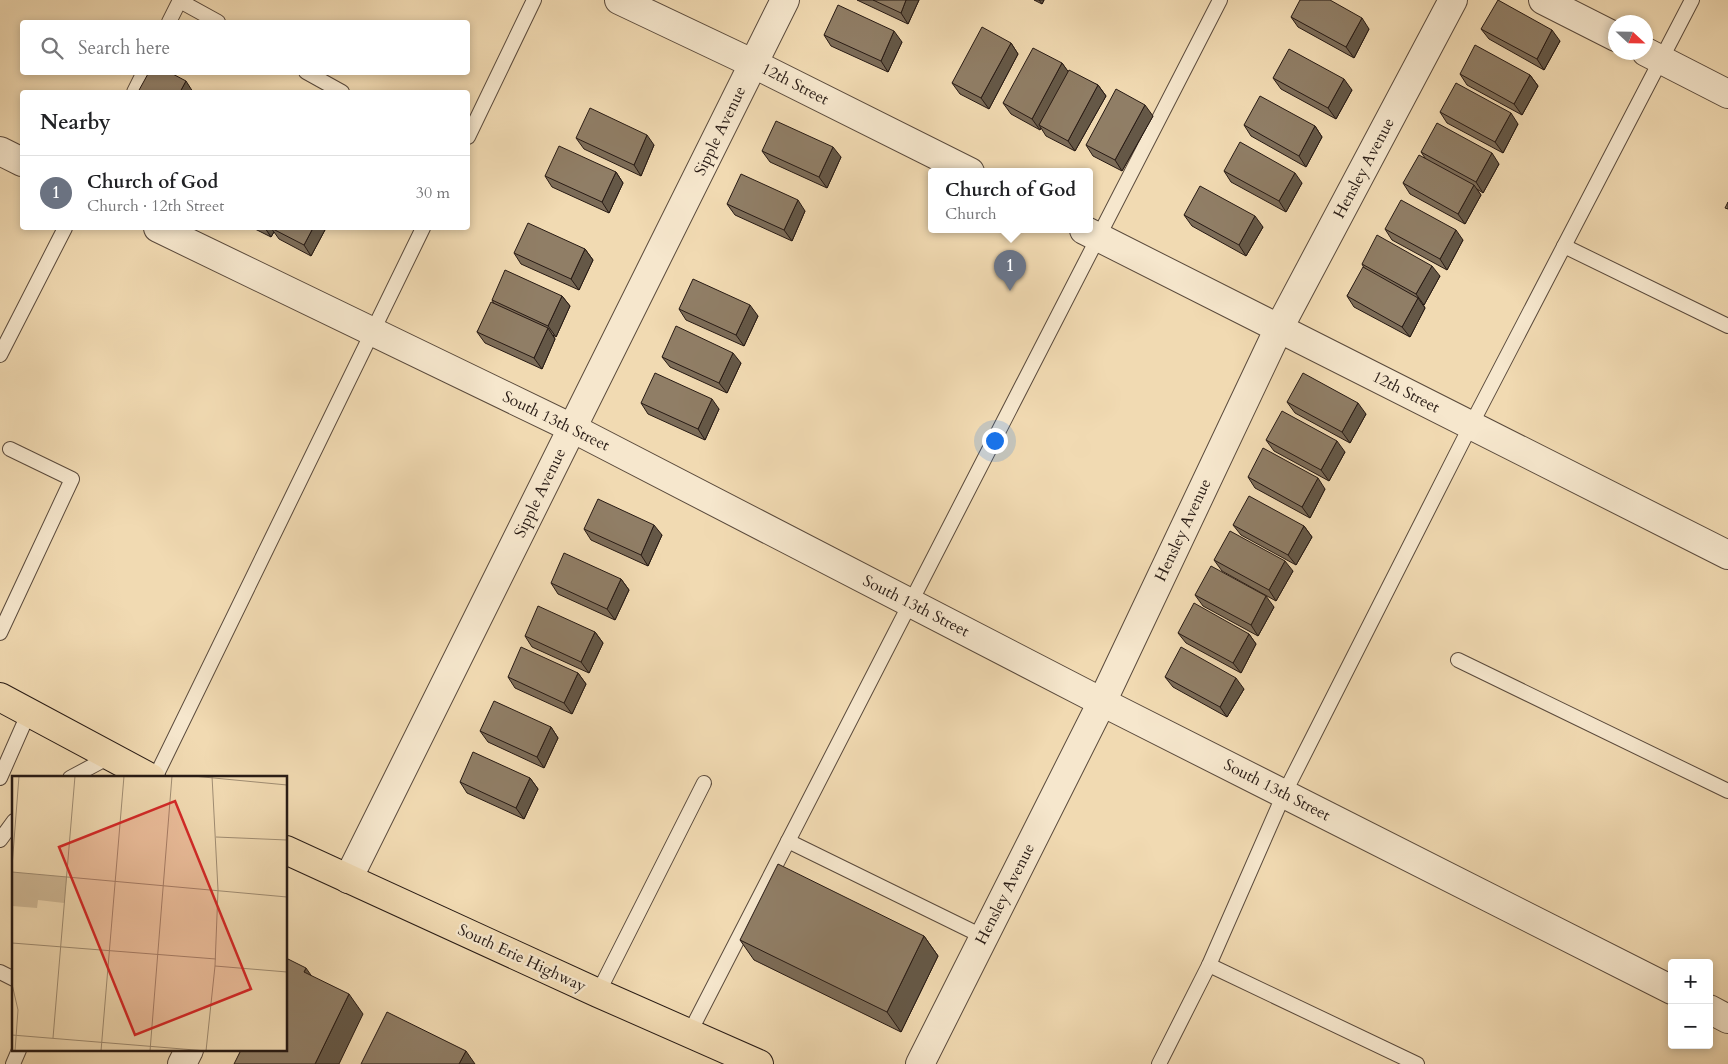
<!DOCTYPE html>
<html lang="en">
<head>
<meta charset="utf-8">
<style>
	body { margin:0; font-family:Cardo,serif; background:#f2f2f2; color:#202124 }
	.controls { position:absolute; right:15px; bottom:15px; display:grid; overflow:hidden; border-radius:5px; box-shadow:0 2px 8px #0003 }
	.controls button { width:45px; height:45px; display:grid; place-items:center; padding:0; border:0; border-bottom:1px solid #e0e0e0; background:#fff; color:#202124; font:25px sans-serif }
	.compass { position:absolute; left:1608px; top:15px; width:45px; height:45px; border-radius:50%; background:#fff; box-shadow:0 2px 8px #0003; rotate:112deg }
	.you { position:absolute; left:994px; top:440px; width:18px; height:18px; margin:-12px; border:4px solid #fff; border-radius:50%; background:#1a73e8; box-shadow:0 0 0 8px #1a73e833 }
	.badge { display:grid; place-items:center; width:32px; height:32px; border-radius:50%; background:#8f2418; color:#fff; font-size:16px; font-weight:700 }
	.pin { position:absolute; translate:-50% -41px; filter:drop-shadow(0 1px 2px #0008) }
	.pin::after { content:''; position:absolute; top:26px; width:18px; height:15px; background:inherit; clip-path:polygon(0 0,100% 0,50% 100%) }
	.popup { position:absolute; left:928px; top:168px; width:165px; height:65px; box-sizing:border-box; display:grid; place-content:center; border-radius:5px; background:#fff; filter:drop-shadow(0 1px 4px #0005); font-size:16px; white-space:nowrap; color:#757577 }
	.popup b { font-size:19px; color:#202124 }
	.popup::after { content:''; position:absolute; left:50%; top:100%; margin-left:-10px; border:10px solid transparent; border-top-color:#fff }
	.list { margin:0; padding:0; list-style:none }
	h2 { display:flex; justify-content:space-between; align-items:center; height:65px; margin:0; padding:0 20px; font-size:21px }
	h2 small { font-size:16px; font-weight:400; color:#757577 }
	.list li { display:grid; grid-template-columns:32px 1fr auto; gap:15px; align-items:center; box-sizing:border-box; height:75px; padding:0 20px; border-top:1px solid #e0e0e0 }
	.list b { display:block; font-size:19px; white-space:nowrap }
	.list p { margin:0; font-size:16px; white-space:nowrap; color:#757577 }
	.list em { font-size:16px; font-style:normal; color:#757577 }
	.icon { flex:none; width:28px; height:28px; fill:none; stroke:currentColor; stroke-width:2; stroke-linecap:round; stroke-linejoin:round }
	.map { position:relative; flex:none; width:1728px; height:1064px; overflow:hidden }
	.search { position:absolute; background:#fff; box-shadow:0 2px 8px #0003; left:20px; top:20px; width:450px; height:55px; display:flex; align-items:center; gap:12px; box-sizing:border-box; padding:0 18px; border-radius:5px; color:#757577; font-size:19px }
	.panel { position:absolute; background:#fff; box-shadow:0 2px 8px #0003; left:20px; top:90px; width:450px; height:140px; border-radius:5px }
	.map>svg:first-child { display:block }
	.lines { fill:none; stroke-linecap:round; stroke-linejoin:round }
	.service-casing { stroke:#5a4a3c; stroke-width:16 }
	.minor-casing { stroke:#5a4a3c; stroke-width:30 }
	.primary-casing { stroke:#271a14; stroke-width:30 }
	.service { stroke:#f6e7cd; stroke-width:14 }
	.minor { stroke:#f6e7cd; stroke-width:28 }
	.primary { stroke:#f1dab2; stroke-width:28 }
	.wall { fill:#7c6c58; stroke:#271a14 }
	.shaded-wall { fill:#655847; stroke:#271a14 }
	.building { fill:#907e66; stroke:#271a14 }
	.labels { text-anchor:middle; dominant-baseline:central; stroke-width:4.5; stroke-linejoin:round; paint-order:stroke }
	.street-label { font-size:16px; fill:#271a14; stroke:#f6e7cd }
	.inset-road { fill:none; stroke:#a08d73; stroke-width:1 }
	.view { fill:#d62828; fill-opacity:0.15; stroke:#d62828; stroke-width:2.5 }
	.inset-edge { fill:none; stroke:#271a14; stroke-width:2.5 }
</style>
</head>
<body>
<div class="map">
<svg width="1728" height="1064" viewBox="0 0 1728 1064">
	<rect width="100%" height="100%" fill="#f1dab2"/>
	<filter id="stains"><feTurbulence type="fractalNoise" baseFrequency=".004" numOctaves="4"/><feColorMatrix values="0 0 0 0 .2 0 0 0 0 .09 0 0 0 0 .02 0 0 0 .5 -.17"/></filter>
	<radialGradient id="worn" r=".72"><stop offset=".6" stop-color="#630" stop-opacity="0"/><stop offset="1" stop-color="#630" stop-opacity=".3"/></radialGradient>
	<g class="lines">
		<g class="service-casing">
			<g id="service">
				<path d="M180,1L218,22"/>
				<path d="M169,22L180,0"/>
				<path d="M306,72L342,92"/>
				<path d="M134,92L144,72"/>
				<path d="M468,137L534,0"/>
				<path d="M1564,246L1728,326"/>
				<path d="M0,355L65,228"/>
				<path d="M0,633L72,479L10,449"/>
				<path d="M1458,660L1728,791"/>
				<path d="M0,778L29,712"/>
				<path d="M70,778L111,756"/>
				<path d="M155,778L423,228"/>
				<path d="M0,840L14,821"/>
				<path d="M788,841L984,937"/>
				<path d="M1209,965L1417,1064"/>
				<path d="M0,972L14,979"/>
				<path d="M598,993L704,783"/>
				<path d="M689,1034L1220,0"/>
				<path d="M13,1064L19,1050"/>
				<path d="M1159,1064L1209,965L1284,794L1471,425L1692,0"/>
			</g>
		</g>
		<g class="minor-casing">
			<g id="minor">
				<path d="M619,0L754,64L970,172"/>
				<path d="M1543,0L1616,37"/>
				<path d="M1646,52L1728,94"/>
				<path d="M0,151L22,162"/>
				<path d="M158,228L572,428L1102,702L1672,990"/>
				<path d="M1084,230L1728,555"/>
				<path d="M348,879L785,0"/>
				<path d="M1709,1009L1728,1019"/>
				<path d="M182,1064L189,1050"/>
				<path d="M920,1064L1102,702L1279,328L1453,0"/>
			</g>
		</g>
		<g class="primary-casing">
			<g id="primary">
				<path d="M0,697L151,778"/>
				<path d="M286,850L598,993L759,1064"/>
			</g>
		</g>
		<use href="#service" class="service"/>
		<use href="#minor" class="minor"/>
		<use href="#primary" class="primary"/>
	</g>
	<g class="wall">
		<path d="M857,0H919L908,24Z"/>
		<path d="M1034,0H1044L1042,4Z"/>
		<path d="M1291,17L1369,29L1354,58L1298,27Z"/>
		<path d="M1481,29L1560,41L1544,70L1489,39Z"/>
		<path d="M824,35L902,42L888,72L831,46Z"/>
		<path d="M1011,43L1018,54L989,109L960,94L952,83Z"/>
		<path d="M1062,63L1068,72L1098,85L1106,96L1075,151L1046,136L1041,128L1040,130L1011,114L1003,103Z"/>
		<path d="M1460,74L1530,75L1538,86L1522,115L1467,85Z"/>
		<path d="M1273,78L1352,90L1336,119L1281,89Z"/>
		<path d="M1440,112L1518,124L1503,153L1447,123Z"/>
		<path d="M1153,116L1122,171L1093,156L1086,145Z"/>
		<path d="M1244,125L1315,126L1322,137L1306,167L1251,136Z"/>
		<path d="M576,138L654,145L641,176L584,149Z"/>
		<path d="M762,151L841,157L827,188L770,162Z"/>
		<path d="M1421,152L1499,164L1483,193L1477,189L1481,195L1465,224L1410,194L1403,183L1425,158Z"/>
		<path d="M1224,171L1302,183L1286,212L1231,182Z"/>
		<path d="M616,172L623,183L609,213L552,187L545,176Z"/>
		<path d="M727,204L805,211L792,241L735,215Z"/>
		<path d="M1184,215L1263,227L1246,256L1192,226Z"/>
		<path d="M253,228H326L311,256L279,239L274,232L271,237Z"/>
		<path d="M1385,229L1463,240L1447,270L1392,240Z"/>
		<path d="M585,249L593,260L579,290L521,264L514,253Z"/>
		<path d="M1362,264L1440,276L1424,305L1423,304L1425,308L1410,337L1354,307L1347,296L1364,268Z"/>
		<path d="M562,296L570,306L556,337L553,335L555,339L542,369L485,343L477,332L494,304L492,300Z"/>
		<path d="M679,309L758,316L744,346L686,320Z"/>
		<path d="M662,357L741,363L727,393L670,367Z"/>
		<path d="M1287,402L1366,414L1350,443L1295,413Z"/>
		<path d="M641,403L719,409L705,440L648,414Z"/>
		<path d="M1266,440L1345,452L1329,481L1274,451Z"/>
		<path d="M1248,477L1325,489L1310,518L1255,488Z"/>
		<path d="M1233,525L1304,526L1312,537L1296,565L1241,535Z"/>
		<path d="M584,529L662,535L648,566L591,540Z"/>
		<path d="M1214,560L1293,571L1276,601L1222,571Z"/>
		<path d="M621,579L629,590L615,620L558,594L551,583Z"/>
		<path d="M1195,595L1274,607L1258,636L1203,606Z"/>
		<path d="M595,632L603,643L589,673L532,647L525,636Z"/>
		<path d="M1178,633L1249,634L1256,644L1241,673L1186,643Z"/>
		<path d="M578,673L586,684L572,714L515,688L508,677Z"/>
		<path d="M1165,677L1244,689L1227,717L1173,687Z"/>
		<path d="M551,727L558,738L544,768L488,742L480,731Z"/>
		<path d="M530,778L538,789L524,819L467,793L460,782Z"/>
		<path d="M924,936L938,956L901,1032L754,960L740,940Z"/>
	</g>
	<g class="shaded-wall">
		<path d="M906,0H919L908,24L901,13Z"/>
		<path d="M1039,0H1044L1042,4Z"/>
		<path d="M1362,18L1369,29L1354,58L1346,47Z"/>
		<path d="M1552,30L1560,41L1544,70L1537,59Z"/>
		<path d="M894,31L902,42L888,72L881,61Z"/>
		<path d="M1011,43L1018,54L989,109L981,98Z"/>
		<path d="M1062,63L1070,74L1039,125L1041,128L1040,130L1032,119Z"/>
		<path d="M1530,75L1538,86L1522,115L1514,104Z"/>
		<path d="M1344,79L1352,90L1336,119L1328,108Z"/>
		<path d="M186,81L193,92H180Z"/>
		<path d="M1098,85L1106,96L1075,151L1068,141Z"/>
		<path d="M1145,105L1153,116L1122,171L1115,160Z"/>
		<path d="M1511,113L1518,124L1503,153L1495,142Z"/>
		<path d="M1315,126L1322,137L1306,167L1299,156Z"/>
		<path d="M647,135L654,145L641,176L634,165Z"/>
		<path d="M833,147L841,157L827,188L819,177Z"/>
		<path d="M1492,153L1499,164L1483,193L1476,182Z"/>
		<path d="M616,172L623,183L609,213L602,202Z"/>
		<path d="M1295,173L1302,183L1286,212L1279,201Z"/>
		<path d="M1474,185L1481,195L1465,224L1458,214Z"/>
		<path d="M798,200L805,211L792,241L784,230Z"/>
		<path d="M1255,216L1263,227L1246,256L1239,245Z"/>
		<path d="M265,228H277H271L274,232L271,237Z"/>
		<path d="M313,228H326L311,256L304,245Z"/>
		<path d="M1456,230L1463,240L1447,270L1440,259Z"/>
		<path d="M585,249L593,260L579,290L571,279Z"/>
		<path d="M1432,266L1440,276L1424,305L1416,294Z"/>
		<path d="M562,296L570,306L556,337L548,326Z"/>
		<path d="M1418,298L1425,308L1410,337L1402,327Z"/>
		<path d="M750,305L758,316L744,346L736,335Z"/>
		<path d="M548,328L555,339L542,369L534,358Z"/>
		<path d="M733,353L741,363L727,393L719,383Z"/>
		<path d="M712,399L719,409L705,440L698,429Z"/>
		<path d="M1358,403L1366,414L1350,443L1342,432Z"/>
		<path d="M1337,441L1345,452L1329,481L1321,470Z"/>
		<path d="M1318,478L1325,489L1310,518L1302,507Z"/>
		<path d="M654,525L662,535L648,566L641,555Z"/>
		<path d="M1304,526L1312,537L1296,565L1288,555Z"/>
		<path d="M1285,561L1293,571L1276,601L1269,590Z"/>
		<path d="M621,579L629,590L615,620L607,609Z"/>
		<path d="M1266,596L1274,607L1258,636L1251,625Z"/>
		<path d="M595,632L603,643L589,673L581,662Z"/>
		<path d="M1249,634L1256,644L1241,673L1233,663Z"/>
		<path d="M578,673L586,684L572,714L564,703Z"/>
		<path d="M1236,678L1244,689L1227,717L1220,707Z"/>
		<path d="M551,727L558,738L544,768L537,757Z"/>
		<path d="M530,778L538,789L524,819L516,808Z"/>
		<path d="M924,936L938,956L901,1032L887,1012Z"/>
		<path d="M306,968L320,988L304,972Z"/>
		<path d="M349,994L363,1014L339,1064H315Z"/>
		<path d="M466,1051L475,1064H459Z"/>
	</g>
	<g class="building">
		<path d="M873,0H906L901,13Z"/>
		<path d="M1300,0H1330L1362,18L1346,47L1291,17Z"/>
		<path d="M1498,0L1552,30L1537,59L1481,29Z"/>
		<path d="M838,5L894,31L881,61L824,35Z"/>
		<path d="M982,27L1011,43L981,98L952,83Z"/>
		<path d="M1475,45L1530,75L1514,104L1460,74Z"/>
		<path d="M1033,48L1062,63L1032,119L1003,103Z"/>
		<path d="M1289,49L1344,79L1328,108L1273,78Z"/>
		<path d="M1069,70L1098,85L1068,141L1039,125Z"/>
		<path d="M149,72H169L186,81L180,92H138Z"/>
		<path d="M1456,83L1511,113L1495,142L1440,112Z"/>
		<path d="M1116,89L1145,105L1115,160L1086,145Z"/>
		<path d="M1260,96L1315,126L1299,156L1244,125Z"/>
		<path d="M590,108L647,135L634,165L576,138Z"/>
		<path d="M776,121L833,147L819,177L762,151Z"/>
		<path d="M1437,123L1492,153L1476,182L1421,152Z"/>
		<path d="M1240,142L1295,173L1279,201L1224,171Z"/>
		<path d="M559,146L616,172L602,202L545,176Z"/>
		<path d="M1419,155L1474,185L1458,214L1403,183Z"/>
		<path d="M741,174L798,200L784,230L727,204Z"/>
		<path d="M1200,186L1255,216L1239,245L1184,215Z"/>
		<path d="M1401,200L1456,230L1440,259L1385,229Z"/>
		<path d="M1728,202V209L1725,208Z"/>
		<path d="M528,223L585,249L571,279L514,253Z"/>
		<path d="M271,228H313L304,245Z"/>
		<path d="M1377,235L1432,266L1416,294L1362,264Z"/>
		<path d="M1363,267L1418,298L1402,327L1347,296Z"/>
		<path d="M505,270L562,296L548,326L492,300Z"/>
		<path d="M693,279L750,305L736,335L679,309Z"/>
		<path d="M491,302L548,328L534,358L477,332Z"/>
		<path d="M676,326L733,353L719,383L662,357Z"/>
		<path d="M655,373L712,399L698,429L641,403Z"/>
		<path d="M1303,373L1358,403L1342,432L1287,402Z"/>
		<path d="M1282,411L1337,441L1321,470L1266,440Z"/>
		<path d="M1263,448L1318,478L1302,507L1248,477Z"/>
		<path d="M1249,496L1304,526L1288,555L1233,525Z"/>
		<path d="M598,499L654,525L641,555L584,529Z"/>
		<path d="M1230,531L1285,561L1269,590L1214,560Z"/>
		<path d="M564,553L621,579L607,609L551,583Z"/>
		<path d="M1211,566L1266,596L1251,625L1195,595Z"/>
		<path d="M1194,603L1249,634L1233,663L1178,633Z"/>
		<path d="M538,606L595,632L581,662L525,636Z"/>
		<path d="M521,647L578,673L564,703L508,677Z"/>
		<path d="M1181,647L1236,678L1220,707L1165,677Z"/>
		<path d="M494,701L551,727L537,757L480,731Z"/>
		<path d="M473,752L530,778L516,808L460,782Z"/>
		<path d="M778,864L924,936L887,1012L740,940Z"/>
		<path d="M286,958L306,968L304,972L349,994L315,1064H234L241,1050H286Z"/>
		<path d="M387,1012L466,1051L459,1064H361Z"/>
	</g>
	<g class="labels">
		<g class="street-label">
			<text transform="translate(795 84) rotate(27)">12th Street</text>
			<text transform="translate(720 131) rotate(-64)">Sipple Avenue</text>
			<text transform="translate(1364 168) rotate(-62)">Hensley Avenue</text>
			<text transform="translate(1406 392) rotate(27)">12th Street</text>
			<text transform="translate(556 421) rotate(26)">South 13th Street</text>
			<text transform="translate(540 493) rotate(-64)">Sipple Avenue</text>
			<text transform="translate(1183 530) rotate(-65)">Hensley Avenue</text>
			<text transform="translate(916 606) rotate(27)">South 13th Street</text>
			<text transform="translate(1277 790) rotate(27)">South 13th Street</text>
			<text transform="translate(1005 894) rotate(-63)">Hensley Avenue</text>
			<text transform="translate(522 958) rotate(25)">South Erie Highway</text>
		</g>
	</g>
	<g transform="translate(12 776)">
		<rect width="275" height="275" fill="#f1dab2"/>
		<path d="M0,96L55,101L52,127L26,124L25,132L0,130Z" fill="#cfb997"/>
		<path class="inset-road" d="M181,0L275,9M204,61L275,64M0,91L7,0M0,96L275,121M0,167L204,183M203,190L275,196M0,208L6,234L3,275M0,259L195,275M41,262L63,0M89,275L112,0M138,275L160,0M194,275L203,190L206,114L200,0"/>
		<path class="view" d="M163,25L239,213L123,259L47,71Z"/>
		<rect width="275" height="275" class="inset-edge"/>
	</g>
	<rect width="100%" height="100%" filter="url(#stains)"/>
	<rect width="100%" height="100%" fill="url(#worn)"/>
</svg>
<div class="controls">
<button>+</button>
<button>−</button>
</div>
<svg class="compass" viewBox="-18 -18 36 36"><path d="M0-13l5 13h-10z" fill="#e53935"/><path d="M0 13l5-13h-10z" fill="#757577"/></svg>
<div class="you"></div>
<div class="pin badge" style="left:1010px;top:291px;background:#6b7280">1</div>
<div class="popup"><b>Church of God</b>Church</div>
<div class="search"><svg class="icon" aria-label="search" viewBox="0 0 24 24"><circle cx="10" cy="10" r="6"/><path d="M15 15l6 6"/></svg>Search here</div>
<section class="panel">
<h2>Nearby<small></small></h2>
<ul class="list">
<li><span class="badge" style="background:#6b7280">1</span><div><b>Church of God</b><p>Church · 12th Street</p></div><em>30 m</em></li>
</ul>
</section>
</div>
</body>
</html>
